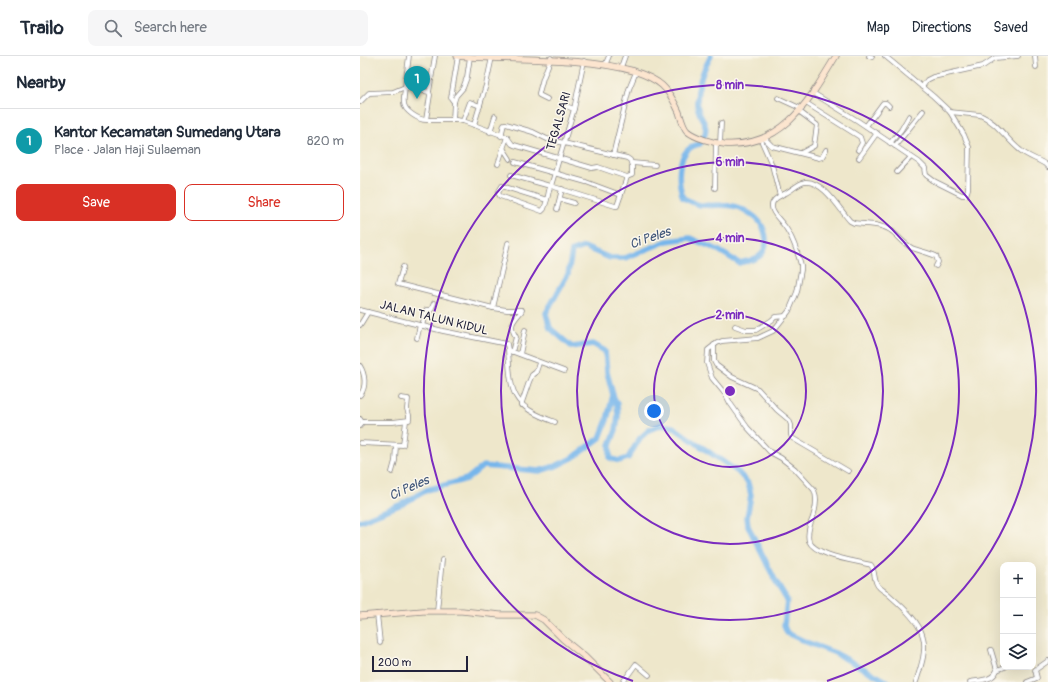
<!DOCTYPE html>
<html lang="en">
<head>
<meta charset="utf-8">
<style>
	body { margin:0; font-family:Pangolin,sans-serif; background:#f6f6f7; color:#1f2937 }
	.controls { position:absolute; right:12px; bottom:12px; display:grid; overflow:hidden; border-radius:8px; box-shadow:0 4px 16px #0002 }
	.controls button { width:36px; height:36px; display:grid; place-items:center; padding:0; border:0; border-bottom:1px solid #e0e1e3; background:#fff; color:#1f2937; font:20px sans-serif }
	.scale { position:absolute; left:12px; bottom:10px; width:96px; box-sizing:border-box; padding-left:4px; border:2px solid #22223b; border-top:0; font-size:11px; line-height:14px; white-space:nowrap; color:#22223b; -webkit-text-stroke:3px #fbf7ec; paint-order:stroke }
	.you { position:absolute; left:294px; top:355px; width:14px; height:14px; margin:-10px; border:3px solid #fff; border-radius:50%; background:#1a73e8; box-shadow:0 0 0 6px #1a73e833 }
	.badge { display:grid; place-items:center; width:26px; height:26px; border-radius:50%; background:#d93025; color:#fff; font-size:13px; font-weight:700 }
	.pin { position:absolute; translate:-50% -33px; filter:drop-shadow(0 1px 2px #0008) }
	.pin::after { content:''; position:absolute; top:21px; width:14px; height:12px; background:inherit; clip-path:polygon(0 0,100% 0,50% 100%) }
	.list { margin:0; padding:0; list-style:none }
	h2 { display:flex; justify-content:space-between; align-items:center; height:52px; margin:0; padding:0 16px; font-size:17px }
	h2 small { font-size:13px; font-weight:400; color:#747a83 }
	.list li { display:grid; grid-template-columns:26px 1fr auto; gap:12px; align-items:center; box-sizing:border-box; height:64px; padding:0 16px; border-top:1px solid #e0e1e3 }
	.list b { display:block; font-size:15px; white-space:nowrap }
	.list p { margin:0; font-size:13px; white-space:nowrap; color:#747a83 }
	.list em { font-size:13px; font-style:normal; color:#747a83 }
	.actions { display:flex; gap:8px; padding:12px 16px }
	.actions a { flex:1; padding:9px 0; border:1px solid #d93025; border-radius:8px; text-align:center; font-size:14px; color:#d93025 }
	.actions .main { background:#d93025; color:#fff }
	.icon { flex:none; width:22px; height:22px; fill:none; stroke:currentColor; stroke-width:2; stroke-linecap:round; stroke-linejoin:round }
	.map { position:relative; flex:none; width:688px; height:626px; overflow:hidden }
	header { display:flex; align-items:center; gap:24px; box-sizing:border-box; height:56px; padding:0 20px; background:#fff; border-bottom:1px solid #e0e1e3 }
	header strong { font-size:19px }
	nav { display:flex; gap:22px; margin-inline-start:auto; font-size:14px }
	.search { width:280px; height:36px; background:#f6f6f7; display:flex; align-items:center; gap:10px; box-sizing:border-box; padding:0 14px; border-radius:8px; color:#747a83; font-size:15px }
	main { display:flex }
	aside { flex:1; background:#fff }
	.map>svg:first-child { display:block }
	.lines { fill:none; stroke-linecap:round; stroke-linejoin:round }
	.river { stroke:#77b6eb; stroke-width:5.5 }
	.street-casing { stroke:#888483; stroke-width:5.5 }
	.secondary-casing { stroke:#888483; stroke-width:7 }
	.street { stroke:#fff; stroke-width:4 }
	.secondary { stroke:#fce5cf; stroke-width:5.5 }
	.ring { fill:none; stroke:#7b2cbf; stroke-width:2 }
	.labels { text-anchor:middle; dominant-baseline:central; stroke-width:3; stroke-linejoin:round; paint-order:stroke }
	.street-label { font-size:12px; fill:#22223b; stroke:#fbf7ec }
	.water-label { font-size:13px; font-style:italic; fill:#405679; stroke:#fbf7ec }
	.centre { fill:#7b2cbf; stroke:#fbf7ec; stroke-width:2 }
	.ring-label { font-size:12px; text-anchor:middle; font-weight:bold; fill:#7b2cbf; stroke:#fbf7ec; stroke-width:3; stroke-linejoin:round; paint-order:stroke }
</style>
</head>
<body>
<header>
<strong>Trailo</strong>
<div class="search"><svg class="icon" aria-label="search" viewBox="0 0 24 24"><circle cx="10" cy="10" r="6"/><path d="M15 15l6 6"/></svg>Search here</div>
<nav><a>Map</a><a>Directions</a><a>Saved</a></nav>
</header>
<main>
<aside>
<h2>Nearby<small></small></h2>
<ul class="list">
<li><span class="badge" style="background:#0f9aa8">1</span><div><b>Kantor Kecamatan Sumedang Utara</b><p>Place · Jalan Haji Sulaeman</p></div><em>820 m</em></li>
</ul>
<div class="actions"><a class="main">Save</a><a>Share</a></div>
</aside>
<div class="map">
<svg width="688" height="626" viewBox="0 0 688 626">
	<rect width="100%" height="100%" fill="#fbf7ec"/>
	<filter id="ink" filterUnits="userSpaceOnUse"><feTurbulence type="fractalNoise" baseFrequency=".025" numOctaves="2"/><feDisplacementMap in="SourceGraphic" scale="8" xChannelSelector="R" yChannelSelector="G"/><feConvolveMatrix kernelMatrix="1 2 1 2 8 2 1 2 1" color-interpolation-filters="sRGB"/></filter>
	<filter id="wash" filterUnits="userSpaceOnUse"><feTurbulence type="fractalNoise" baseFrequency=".012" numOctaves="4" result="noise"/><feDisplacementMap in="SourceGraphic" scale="16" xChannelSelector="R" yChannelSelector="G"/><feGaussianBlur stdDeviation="0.9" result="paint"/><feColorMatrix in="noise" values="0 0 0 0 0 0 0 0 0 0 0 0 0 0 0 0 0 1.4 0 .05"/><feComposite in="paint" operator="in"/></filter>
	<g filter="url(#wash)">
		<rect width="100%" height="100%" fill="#eee7cb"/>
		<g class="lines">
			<g class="river">
				<path d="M253,339L257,348L258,360L256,374L250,389V402L259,405L268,402L280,382L289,374L301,369L313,371L378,416L388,427L391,439L387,461L388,470L417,528L427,544L424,570L427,577L446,586L475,597L528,626"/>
				<path d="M0,465L42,448L67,434L107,423L123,410L179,415L196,410L214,401L240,382L247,364L253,339L247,316L245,295L233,288L212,291L190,272L186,257L208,218L212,195L224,191L250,202H265L307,185L330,182L358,194L379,207C387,205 397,204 402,198C410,187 405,170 396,162C374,144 364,151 340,149C335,148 328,144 323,142C317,124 316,92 340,88C354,67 338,66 337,47C337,29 342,15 351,0"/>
			</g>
		</g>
	</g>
	<g filter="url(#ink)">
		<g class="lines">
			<g class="street-casing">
				<g id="street">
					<path d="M509,0L512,1"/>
					<path d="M675,0L676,11"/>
					<path d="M246,7L249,0"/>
					<path d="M261,11L265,0"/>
					<path d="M562,31L567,24L573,21L623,10L635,2L658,0"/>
					<path d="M69,36L75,0"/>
					<path d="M453,37L498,65L559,106L565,112L566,119L574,125L602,139H606L608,133L609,91L604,79L590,56L573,40L525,0"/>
					<path d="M418,42L442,53"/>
					<path d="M187,43L179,39V37L183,22L191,2"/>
					<path d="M0,46L9,37L33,36L45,31L49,0"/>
					<path d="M94,46L91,42L98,0"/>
					<path d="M446,47L500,81L502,87L498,94"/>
					<path d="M203,49L214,53"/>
					<path d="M440,56L457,69L454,90L441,97"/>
					<path d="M590,56L620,59C637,66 646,83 660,94C667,100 677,103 685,108L688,111"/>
					<path d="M66,64C59,64 44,55 44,47C43,42 45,36 45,31L69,36L70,39L66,64H96L103,65L147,81L152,88L154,89L232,112L238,111L267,121"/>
					<path d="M93,64L94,46L96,40L103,32L107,21L110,1"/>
					<path d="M103,65L110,46L120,50"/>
					<path d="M114,69L126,29L132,1"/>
					<path d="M506,70L523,47H526L529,50"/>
					<path d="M130,76L135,60"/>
					<path d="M141,80L144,68H146L173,76L187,83L267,102L270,104L272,110V119L267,121L257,150H255L191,130"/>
					<path d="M404,82L412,90L459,102L462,101L466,94"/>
					<path d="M401,84L412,109L420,140"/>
					<path d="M530,87L541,74L549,60"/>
					<path d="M360,88L361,67"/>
					<path d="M535,90L563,55"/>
					<path d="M143,92L150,103"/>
					<path d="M253,99L269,33L276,16"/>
					<path d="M499,102L517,77"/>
					<path d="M155,106L226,126L261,139"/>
					<path d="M272,107L295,109"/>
					<path d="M138,108L147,81"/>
					<path d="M537,116L551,101"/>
					<path d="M151,119L190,130"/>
					<path d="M355,132L356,87"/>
					<path d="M200,143L214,147"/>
					<path d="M187,144L184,153L182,155L140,140L138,137L142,130L187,144L190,130H191L214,53L224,5"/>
					<path d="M197,153L202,133"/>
					<path d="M43,211L38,228L133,252L148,187"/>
					<path d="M133,252L147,254H162L161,256C152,266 149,270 156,281L152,296"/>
					<path d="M0,254L83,275L147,288L148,294L204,315"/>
					<path d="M0,269L8,256"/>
					<path d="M62,270L66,254H71L74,247"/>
					<path d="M375,270L386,274H396L412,264L415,261L426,260"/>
					<path d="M57,282L60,269"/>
					<path d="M354,289V305L356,309L372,321L398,333L417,354L429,364L431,369V379L432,382L488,415"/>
					<path d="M148,294C151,338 151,350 195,366"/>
					<path d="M160,298L165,274"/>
					<path d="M0,310C5,318 7,331 0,339"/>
					<path d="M161,349L169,326L172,319L176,316L179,307"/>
					<path d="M0,363L2,366L0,370"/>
					<path d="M2,366H33L49,364V359L47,353L48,343L41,342"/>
					<path d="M0,387L43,389L46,365"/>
					<path d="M32,416L35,405L36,389"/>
					<path d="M77,555L82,504"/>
					<path d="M17,558L20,587"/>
					<path d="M637,614L645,611"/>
					<path d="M263,626L276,608L289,619"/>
					<path d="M556,626C560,613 567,595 563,581C559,564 539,548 527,537C524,535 521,533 519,531C513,526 516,516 511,509C497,505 455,500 449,485C447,478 450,468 453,461C456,452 458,443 454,434L435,413L421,402L410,396L387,371L370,347L366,339L352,322L347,307L348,294L357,287L362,285L398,282L413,275L429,255L437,236L441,214V209C437,194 432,178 422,167C419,163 412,157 412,151C411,144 421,139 426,137C432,134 439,127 445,126C463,124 480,154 490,165L494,167C506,169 522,167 533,176C540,182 544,188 552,192C560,195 569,197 576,200L578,206L576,210"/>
					<path d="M610,626C620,624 633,625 637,614L631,594"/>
					<path d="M667,626L677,622L675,614L688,605"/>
				</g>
			</g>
			<g class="secondary-casing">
				<g id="secondary">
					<path d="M97,0C156,5 217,0 274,15C300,24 308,31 319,56C321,62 323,71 327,75C335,82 354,87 364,88C424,92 449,44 476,0"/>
					<path d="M0,560L63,555H102L140,559H175L184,564L203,583L225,601L250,626"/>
				</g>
			</g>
			<use href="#street" class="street"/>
			<use href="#secondary" class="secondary"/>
		</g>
	</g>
	<g class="ring">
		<circle cx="370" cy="335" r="76"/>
		<circle cx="370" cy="335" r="153"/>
		<circle cx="370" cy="335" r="229"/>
		<path d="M273 625A306 306 0 1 1 467 625"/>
	</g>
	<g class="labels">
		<g class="street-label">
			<text transform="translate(199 65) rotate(-74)">TEGALSARI</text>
			<text transform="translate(74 262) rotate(14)">JALAN TALUN KIDUL</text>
		</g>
		<g class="water-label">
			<text transform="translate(290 182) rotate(-19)">Ci Peles</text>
			<text transform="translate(49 432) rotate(-24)">Ci Peles</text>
		</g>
	</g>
	<circle cx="370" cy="335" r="6" class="centre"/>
	<g class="ring-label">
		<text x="370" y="33">8 min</text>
		<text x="370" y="110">6 min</text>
		<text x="370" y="186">4 min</text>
		<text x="370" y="263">2 min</text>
	</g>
</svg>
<div class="controls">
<button>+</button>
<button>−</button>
<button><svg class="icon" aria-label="layers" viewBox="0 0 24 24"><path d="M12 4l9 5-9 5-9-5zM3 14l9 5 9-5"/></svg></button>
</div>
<div class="scale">200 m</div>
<div class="you"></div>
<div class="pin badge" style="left:57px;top:43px;background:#0f9aa8">1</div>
</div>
</main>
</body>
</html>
